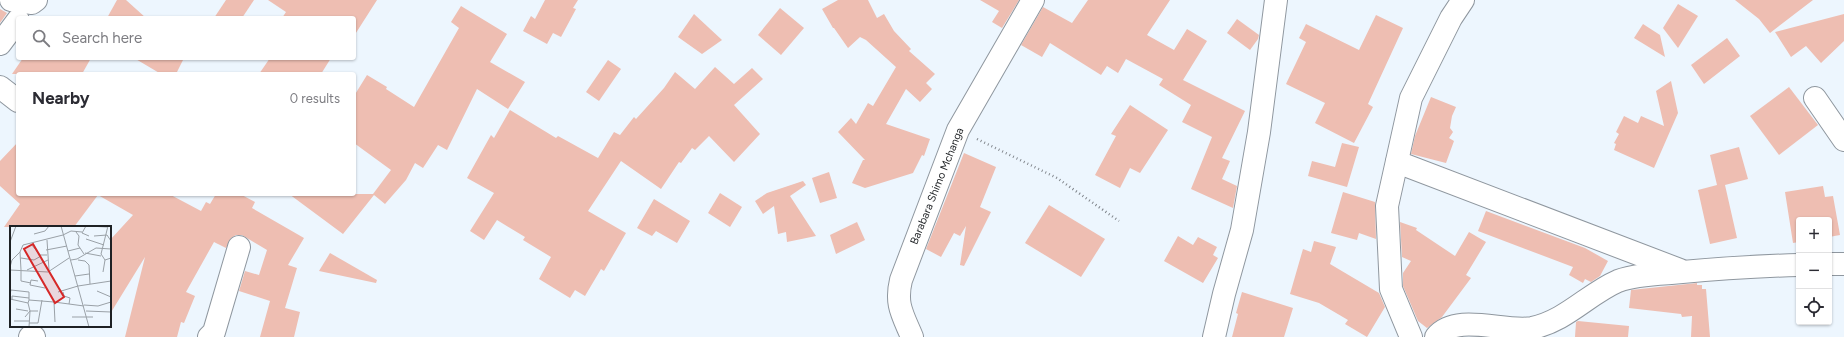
<!DOCTYPE html>
<html lang="en">
<head>
<meta charset="utf-8">
<style>
	body { margin:0; font-family:Figtree,sans-serif; background:#f2f2f3; color:#2b2b33 }
	.controls { position:absolute; right:12px; bottom:12px; display:grid; overflow:hidden; border-radius:4px; box-shadow:0 1px 3px #0004 }
	.controls button { width:36px; height:36px; display:grid; place-items:center; padding:0; border:0; border-bottom:1px solid #e1e1e2; background:#fff; color:#2b2b33; font:20px sans-serif }
	.list { margin:0; padding:0; list-style:none }
	h2 { display:flex; justify-content:space-between; align-items:center; height:52px; margin:0; padding:0 16px; font-size:17px }
	h2 small { font-size:13px; font-weight:400; color:#7c7c81 }
	.icon { flex:none; width:22px; height:22px; fill:none; stroke:currentColor; stroke-width:2; stroke-linecap:round; stroke-linejoin:round }
	.map { position:relative; flex:none; width:1844px; height:337px; overflow:hidden }
	.search { position:absolute; background:#fff; box-shadow:0 1px 3px #0004; left:16px; top:16px; width:340px; height:44px; display:flex; align-items:center; gap:10px; box-sizing:border-box; padding:0 14px; border-radius:4px; color:#7c7c81; font-size:15px }
	.panel { position:absolute; background:#fff; box-shadow:0 1px 3px #0004; left:16px; top:72px; width:340px; height:124px; border-radius:4px }
	.map>svg:first-child { display:block }
	.building { fill:#eebeb2 }
	.lines { fill:none; stroke-linecap:round; stroke-linejoin:round }
	.minor-casing { stroke:#8f979f; stroke-width:24 }
	.path { stroke:#7f848a; stroke-width:2.5; stroke-dasharray:1 3; stroke-linecap:butt }
	.minor { stroke:#fff; stroke-width:22 }
	.labels { text-anchor:middle; dominant-baseline:central; stroke-width:3; stroke-linejoin:round; paint-order:stroke }
	.street-label { font-size:11px; fill:#1e2124; stroke:#fff }
	.inset-road { fill:none; stroke:#9aa1a7; stroke-width:1 }
	.view { fill:#d62828; fill-opacity:0.15; stroke:#d62828; stroke-width:2 }
	.inset-edge { fill:none; stroke:#1e2124; stroke-width:2 }
</style>
</head>
<body>
<div class="map">
<svg width="1844" height="337" viewBox="0 0 1844 337">
	<rect width="100%" height="100%" fill="#edf6fe"/>
	<g class="building">
		<path d="M117,0H126L146,18H107Z"/>
		<path d="M226,0H254L242,18H214Z"/>
		<path d="M268,0H377L354,36V18H282L286,12Z"/>
		<path d="M545,0H578L573,8L576,9L561,37L553,33L547,44L523,31L531,16L535,19Z"/>
		<path d="M838,0H868L877,18L884,14L894,31L911,49L909,51L935,74L926,83L932,89L920,102L906,89L886,124L930,139L924,156L922,155L913,173L865,188L852,183L863,160H865L838,132L851,118L856,124L868,103L873,106L896,67L866,40L860,37L848,48L834,28H833L822,9Z"/>
		<path d="M980,0H1019L1002,28L992,22L999,11Z"/>
		<path d="M1088,0H1170L1147,35L1174,50L1187,29L1207,41L1183,80L1245,111L1222,158L1230,161L1222,179L1237,186L1233,208L1191,189L1212,137L1182,122L1191,105L1159,85L1163,79L1126,59L1118,73L1107,66L1101,75L1050,43L1042,57L1021,45L1043,7L1072,23Z"/>
		<path d="M1735,0H1813L1770,33L1759,19Z"/>
		<path d="M1678,4L1698,16L1678,48L1663,28Z"/>
		<path d="M461,6L507,34L490,62L525,82L508,109L477,89L447,150L438,145L423,168L415,163L406,180L385,204L374,195L343,234L289,194H373L391,170L354,143V96L367,75L387,87L386,89L414,107L459,28L451,22Z"/>
		<path d="M780,8L804,28L781,55L758,35Z"/>
		<path d="M0,9L7,13L0,23Z"/>
		<path d="M694,14L722,40L702,54L678,37Z"/>
		<path d="M1844,14V41L1821,63L1806,46L1791,57L1775,32Z"/>
		<path d="M1376,15L1403,28L1368,104L1373,107L1354,143L1315,123L1325,103L1286,84L1306,42L1299,38L1306,24L1359,50Z"/>
		<path d="M1237,19L1259,35L1258,39L1250,50L1227,33Z"/>
		<path d="M1643,24L1660,35L1665,57L1634,38Z"/>
		<path d="M1727,38L1740,56L1704,84L1691,65Z"/>
		<path d="M23,58H91L82,74H12Z"/>
		<path d="M134,58H184L176,74H161Z"/>
		<path d="M270,58H331L321,74H259Z"/>
		<path d="M608,60L621,69L599,101L586,92Z"/>
		<path d="M715,67L734,84L752,68L763,79L734,105L760,134L734,162L709,136L695,150L692,148L681,163L679,162L661,189L621,161L588,211L626,233L604,271L601,269L585,296L575,290L570,298L539,279L551,257L523,240L525,237L497,220L484,240L470,231L494,193L467,178L491,135L494,138L510,110L556,138L558,136L598,158L614,132L620,135L634,117L636,119L664,88L675,72L695,89Z"/>
		<path d="M1671,81L1678,113L1654,168L1614,150L1616,144L1614,143L1619,134L1616,132L1624,116L1638,123L1641,116L1664,126L1656,91Z"/>
		<path d="M1789,87L1818,125L1779,155L1750,116Z"/>
		<path d="M1431,97L1456,107L1452,116L1450,128L1453,132L1449,138L1454,141L1446,163L1411,154L1415,136Z"/>
		<path d="M1130,105L1168,130L1140,173L1130,168L1120,188L1095,175L1116,136L1111,134Z"/>
		<path d="M18,142V194H169L201,211L206,202L210,204L216,194H240L255,202L252,208L304,238L288,265L297,268L285,308L300,312L294,337H260L270,301L239,291L245,271L259,275L267,250L242,235H236L231,238L226,248L214,242L186,292L195,296L184,323L181,322L177,337H125L145,257L110,314V240L133,215L98,195L74,227H4L20,204L0,186V161Z"/>
		<path d="M1342,143L1359,147L1347,187L1308,176L1312,161L1335,167Z"/>
		<path d="M1739,147L1748,179L1725,185L1737,238L1710,244L1698,190L1717,185L1710,155Z"/>
		<path d="M964,153L996,167L980,207L991,212L964,266L960,265L966,226L960,236L954,233L941,257L926,249Z"/>
		<path d="M829,172L837,198L820,203L812,178Z"/>
		<path d="M803,181L806,185L790,196L816,236L787,242L786,232L778,234L774,206L763,214L755,201L767,193Z"/>
		<path d="M1823,186L1825,197L1833,196L1840,235L1829,237V220H1799V242L1793,243L1785,192Z"/>
		<path d="M1343,192L1375,202L1376,239L1359,233L1357,240L1331,233Z"/>
		<path d="M720,193L742,207L730,227L708,213Z"/>
		<path d="M654,199L690,221L677,243L656,231L652,236L637,228Z"/>
		<path d="M1049,205L1105,239L1081,277L1025,243Z"/>
		<path d="M1486,211L1585,248L1608,261L1600,276L1591,282L1585,279L1583,283L1569,275L1573,267L1478,231Z"/>
		<path d="M857,222L865,240L836,254L830,235Z"/>
		<path d="M1400,222L1417,228L1416,230L1455,256L1469,232L1486,242L1466,275L1471,278L1442,317L1427,328L1418,321L1403,286V273L1411,261L1402,257Z"/>
		<path d="M1178,236L1193,245L1198,237L1217,247L1213,255L1218,258L1203,283L1164,261Z"/>
		<path d="M1314,241L1336,247L1330,264L1379,293L1385,307L1367,337L1345,324L1348,320L1319,303L1290,294L1303,249L1311,252Z"/>
		<path d="M330,253L377,280L376,283L319,271Z"/>
		<path d="M1697,283V285H1702V289H1706L1710,337H1691L1692,316L1682,317L1681,314L1629,308L1631,290Z"/>
		<path d="M1242,292L1293,308L1284,337H1232L1238,314L1236,313Z"/>
		<path d="M1578,321L1629,326L1628,337H1575L1576,322Z"/>
	</g>
	<g class="lines">
		<g class="minor-casing">
			<g id="minor">
				<path d="M11,0L32,3L36,0"/>
				<path d="M0,44L18,20"/>
				<path d="M0,87L18,101"/>
				<path d="M1815,98L1844,140"/>
				<path d="M1397,162L1680,270"/>
				<path d="M1829,264H1844"/>
				<path d="M30,337H34"/>
				<path d="M209,337L214,332L239,247"/>
				<path d="M912,337C903,315 895,305 901,280L958,130L1033,0"/>
				<path d="M1214,337L1224,294L1242,230L1259,132L1276,0"/>
				<path d="M1411,337L1391,289L1387,206L1411,98L1451,18L1463,0"/>
				<path d="M1436,337C1457,312 1504,333 1532,328C1566,321 1588,294 1618,281C1633,275 1655,274 1671,273C1714,269 1756,266 1799,265"/>
			</g>
		</g>
		<path class="path" d="M977,139L1057,178L1119,221"/>
		<use href="#minor" class="minor"/>
	</g>
	<g class="labels">
		<g class="street-label">
			<text transform="translate(937 186) rotate(-68)">Barabara Shimo Mchanga</text>
		</g>
	</g>
	<g transform="translate(10 226)">
		<rect width="101" height="101" fill="#edf6fe"/>
		<path class="inset-road" d="M51,0L79,101M76,0L72,7L79,10M78,0L97,1M66,6L69,10L68,19L74,28M24,8L35,5L39,0M53,9L61,5L72,6M84,10L97,9L101,15M76,13L94,19M37,14L39,44M0,16L6,0M21,18L30,29H37M36,24L57,20M58,25L70,22M75,27L91,30M11,32L24,34L31,30M61,34L67,33L86,22L101,23M68,34L75,35L79,39L80,58M95,34L91,28L98,0M0,41L2,34L10,26M0,44L38,46L59,32M11,44L10,26L13,19L53,9M11,44V55L21,57M17,44L38,34M93,46L95,34L101,32M65,50L79,48M28,55L21,54L20,59L35,62M87,65L101,71M48,66L68,60L101,55M53,66L54,70L60,72L59,78M0,68L1,64L19,66V74M0,73L18,77M2,73V70L19,72M44,76L74,80M18,77L19,74L44,76L45,96M74,79L88,80L101,76M6,83L18,85M76,85L101,86M15,91L20,85L18,77M62,91H83M4,95H19M19,97H28L32,74M19,101L20,85H28"/>
		<path class="view" d="M23,18L54,71L45,77L14,23Z"/>
		<rect width="101" height="101" class="inset-edge"/>
	</g>
</svg>
<div class="controls">
<button>+</button>
<button>−</button>
<button><svg class="icon" aria-label="locate" viewBox="0 0 24 24"><circle cx="12" cy="12" r="6"/><path d="M12 2v4M12 18v4M2 12h4M18 12h4"/></svg></button>
</div>
<div class="search"><svg class="icon" aria-label="search" viewBox="0 0 24 24"><circle cx="10" cy="10" r="6"/><path d="M15 15l6 6"/></svg>Search here</div>
<section class="panel">
<h2>Nearby<small>0 results</small></h2>
<ul class="list">
</ul>
</section>
</div>
</body>
</html>
